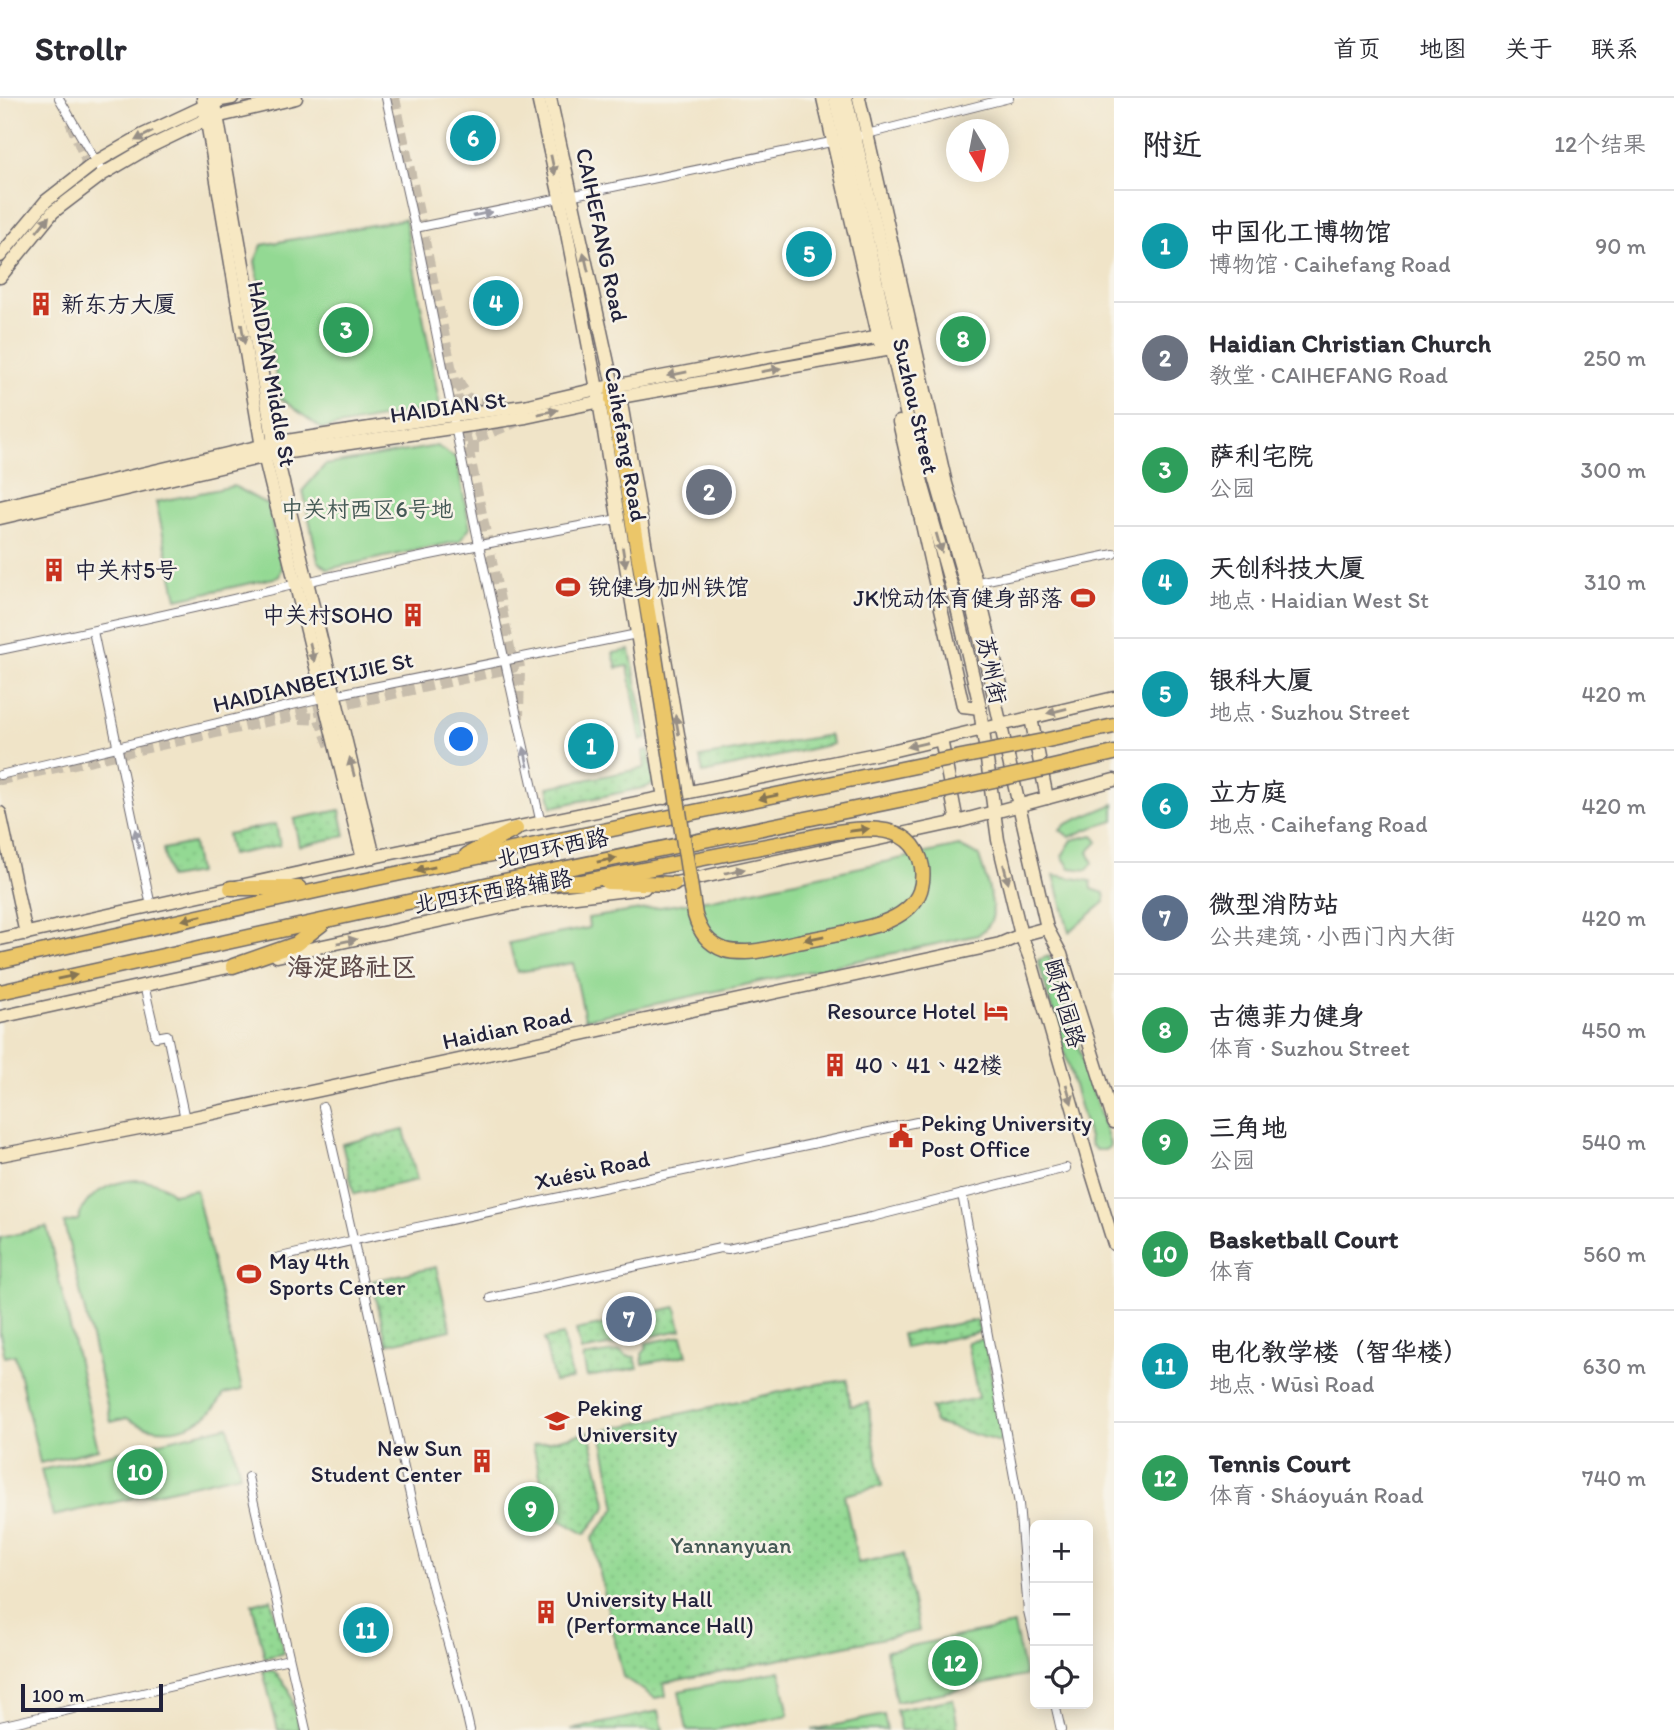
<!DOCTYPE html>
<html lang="zh">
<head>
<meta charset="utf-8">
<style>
	body { margin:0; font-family:Itim,"LXGW WenKai TC",sans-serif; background:#f2f2f3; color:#2b2b33 }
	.controls { position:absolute; right:21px; bottom:21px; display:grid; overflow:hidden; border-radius:10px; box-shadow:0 4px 18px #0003 }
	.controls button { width:63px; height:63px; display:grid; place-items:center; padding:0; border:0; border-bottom:2px solid #e1e1e2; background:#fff; color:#2b2b33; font:35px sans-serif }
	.compass { position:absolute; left:946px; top:21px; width:63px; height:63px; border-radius:50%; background:#fff; box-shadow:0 4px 18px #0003; rotate:170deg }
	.scale { position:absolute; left:21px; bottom:18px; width:142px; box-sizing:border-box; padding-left:7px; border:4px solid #22223b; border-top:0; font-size:19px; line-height:24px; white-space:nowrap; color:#22223b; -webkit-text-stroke:5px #f7f3e8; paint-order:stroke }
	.you { position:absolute; left:462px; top:642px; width:24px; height:24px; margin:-18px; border:5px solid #fff; border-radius:50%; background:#1a73e8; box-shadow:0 0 0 10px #1a73e833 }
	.badge { display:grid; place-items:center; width:46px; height:46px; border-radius:50%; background:#b45309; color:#fff; font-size:23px; font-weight:700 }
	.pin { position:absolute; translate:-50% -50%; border:4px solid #fff; box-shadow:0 2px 7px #0006 }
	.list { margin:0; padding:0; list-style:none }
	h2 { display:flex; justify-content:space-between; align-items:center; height:91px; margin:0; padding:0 28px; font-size:30px }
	h2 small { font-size:23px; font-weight:400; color:#7c7c81 }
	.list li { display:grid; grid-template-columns:46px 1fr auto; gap:21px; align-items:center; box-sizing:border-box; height:112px; padding:0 28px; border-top:2px solid #e1e1e2 }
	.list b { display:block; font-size:26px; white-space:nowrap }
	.list p { margin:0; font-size:23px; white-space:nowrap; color:#7c7c81 }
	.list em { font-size:23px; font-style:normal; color:#7c7c81 }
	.icon { flex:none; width:38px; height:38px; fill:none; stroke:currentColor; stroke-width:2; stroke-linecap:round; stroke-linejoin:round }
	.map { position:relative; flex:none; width:1114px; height:1632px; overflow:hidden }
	header { display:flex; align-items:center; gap:42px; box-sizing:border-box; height:98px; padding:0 35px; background:#fff; border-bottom:2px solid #e1e1e2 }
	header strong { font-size:33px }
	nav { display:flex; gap:38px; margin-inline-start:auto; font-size:24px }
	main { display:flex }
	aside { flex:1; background:#fff }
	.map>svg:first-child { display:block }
	.green { fill:#93d993; stroke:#5a7e67; stroke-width:2 }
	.garden { fill:url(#garden-dots); stroke:#5a7e67; stroke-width:2 }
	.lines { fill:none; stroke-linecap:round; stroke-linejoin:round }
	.secondary-tunnel { stroke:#c7bdac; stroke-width:12; stroke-dasharray:12 6; stroke-linecap:butt }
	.street-casing { stroke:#6a666c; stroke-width:10 }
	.secondary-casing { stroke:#6a666c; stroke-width:15 }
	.highway-casing { stroke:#6a666c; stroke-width:17 }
	.street { stroke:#fff; stroke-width:8 }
	.secondary { stroke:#f7e8c3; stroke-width:12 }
	.highway { stroke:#ebc669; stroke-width:14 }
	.highway-bridge-casing { stroke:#6a666c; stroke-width:17; stroke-linecap:butt }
	.highway-bridge { stroke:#ebc669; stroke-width:14 }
	.oneway { fill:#978f86 }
	.oneway2 { fill:#9c9ca7 }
	.oneway3 { fill:#867452 }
	.labels { text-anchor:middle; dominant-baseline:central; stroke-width:5; stroke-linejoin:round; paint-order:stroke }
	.street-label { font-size:23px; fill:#22223b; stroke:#f7f3e8 }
	.poi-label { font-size:23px; fill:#22223b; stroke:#f7f3e8; text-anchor:start }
	.park-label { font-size:23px; fill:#445955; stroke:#f7f3e8 }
	.quarter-label { font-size:26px; font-weight:bold; fill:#604c4b; stroke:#f7f3e8 }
</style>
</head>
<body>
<header>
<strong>Strollr</strong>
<nav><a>首页</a><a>地图</a><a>关于</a><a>联系</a></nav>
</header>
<main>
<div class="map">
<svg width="1114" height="1632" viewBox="0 0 1114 1632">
	<defs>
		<pattern id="garden-dots" width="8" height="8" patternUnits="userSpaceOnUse" patternTransform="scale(1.75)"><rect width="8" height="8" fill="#93d993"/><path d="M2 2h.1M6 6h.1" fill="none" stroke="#7eba80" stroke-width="1.8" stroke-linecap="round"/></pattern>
	</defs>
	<rect width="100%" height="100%" fill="#f7f3e8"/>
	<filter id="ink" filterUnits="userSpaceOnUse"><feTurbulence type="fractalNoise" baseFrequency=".0143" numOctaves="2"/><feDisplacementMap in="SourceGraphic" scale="14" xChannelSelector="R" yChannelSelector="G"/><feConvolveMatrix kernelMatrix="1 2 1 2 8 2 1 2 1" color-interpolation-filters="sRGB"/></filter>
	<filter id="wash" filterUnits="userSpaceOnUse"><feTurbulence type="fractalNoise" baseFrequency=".00686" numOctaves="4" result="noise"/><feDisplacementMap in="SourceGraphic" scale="28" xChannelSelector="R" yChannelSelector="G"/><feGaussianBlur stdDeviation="1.57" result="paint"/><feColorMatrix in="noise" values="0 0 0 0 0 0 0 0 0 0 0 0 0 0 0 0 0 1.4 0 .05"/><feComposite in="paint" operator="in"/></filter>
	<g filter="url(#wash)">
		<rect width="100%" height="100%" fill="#f0e4c8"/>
		<g class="green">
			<path d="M405,121L440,309L322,331L280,300L255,163L262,147Z"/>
			<path d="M437,348L456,360L470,429L460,443L328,471L318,463L303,392L325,367Z"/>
			<path d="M234,388L268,407L282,470L279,479L177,501L156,404Z"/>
			<path d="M1114,706V723L1088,731L1070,739L1060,732L1066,726Z"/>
			<path d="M1093,737L1098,744L1088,754L1093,765L1087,772L1070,770L1062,758L1072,742Z"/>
			<path d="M959,748L979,758C983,772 996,807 992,820C990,828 984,832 978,837L585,921L573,865L517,874L509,845L589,830L588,820L712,801Z"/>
			<path d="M1054,777L1091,783L1092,791L1104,795L1105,804L1069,834Z"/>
			<path d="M1049,858L1110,1046L1109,1049L1105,1052H1096L1091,1047L1038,862Z"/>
			<path d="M135,1082C151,1082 162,1085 173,1096L196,1092L242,1292L224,1296C206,1332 159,1342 127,1320L111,1324L64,1125L78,1122C85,1096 110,1084 135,1082Z"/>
			<path d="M47,1129L98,1351L40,1365L15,1257L5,1259L0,1236V1140Z"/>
			<path d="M228,1328L240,1376L53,1418L41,1372Z"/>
			<path d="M1014,1527L1025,1578L896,1604L886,1553Z"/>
			<path d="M780,1573L789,1617L714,1632H687L679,1593Z"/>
			<path d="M884,1617L887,1632H812Z"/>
		</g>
		<g class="garden">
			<path d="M630,552L647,641L641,642L628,568L617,570L613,555Z"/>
			<path d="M829,637L833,646L703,675L700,659Z"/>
			<path d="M649,652L654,685L647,689L552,709L548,689L645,670L643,653Z"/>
			<path d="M340,712L345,738L299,748L294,721Z"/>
			<path d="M276,726L280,747L231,757L227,736Z"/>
			<path d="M193,745L198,775L169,780L163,751Z"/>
			<path d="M404,1032L417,1082L354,1096L342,1046Z"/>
			<path d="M436,1169L451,1232L387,1246L372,1183Z"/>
			<path d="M676,1209L681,1232L644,1240L640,1235L636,1233L634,1218Z"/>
			<path d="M624,1222L627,1234L618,1246L581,1253L576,1232Z"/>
			<path d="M977,1222L980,1234L905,1250L902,1236Z"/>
			<path d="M563,1237L572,1281L554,1284L544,1241Z"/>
			<path d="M682,1238L687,1257L643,1266L642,1256L646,1251V1245Z"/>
			<path d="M984,1241L1002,1332L1000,1344L935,1325L931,1310L978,1300L967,1244Z"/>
			<path d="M620,1253L626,1258L635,1259L638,1270L587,1279L583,1259Z"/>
			<path d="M847,1282L850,1308L869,1305L870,1321L882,1388L844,1397L858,1465L903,1456L919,1533L664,1585L666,1598L655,1600L623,1579L592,1440L616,1410L601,1333L812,1287Z"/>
			<path d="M589,1334L607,1409L585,1436L549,1416L533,1347Z"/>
			<path d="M271,1501L284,1555L265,1560L252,1506Z"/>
			<path d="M263,1573H274L289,1591L300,1632H278Z"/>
			<path d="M953,1601L958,1632H900L896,1612Z"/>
			<path d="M659,1613L663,1632H570Z"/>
		</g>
	</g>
	<g filter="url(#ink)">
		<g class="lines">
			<g class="secondary-tunnel">
				<path d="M208,15L222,9L265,0"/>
				<path d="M71,24L87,63L83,79"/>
				<path d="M124,57L147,43L179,28"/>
				<path d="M43,118L60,98L97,75"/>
				<path d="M457,282L470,305L507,307"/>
				<path d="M473,356V341L517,323"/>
				<path d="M517,558L519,570L518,620"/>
				<path d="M300,620L320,621L332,651"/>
				<path d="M0,678L1,681L513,569L394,0"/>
			</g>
			<g class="street-casing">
				<g id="street">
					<path d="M59,0L103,76"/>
					<path d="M386,0L415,130L479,447L541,726"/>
					<path d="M863,37L1009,0"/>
					<path d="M415,130L836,43"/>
					<path d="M973,485L1114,456"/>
					<path d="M93,533L151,808"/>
					<path d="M0,552C102,531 204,508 306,484C409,460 513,440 618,421"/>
					<path d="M0,677L334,597L637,536"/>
					<path d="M144,887L156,939L167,937L185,1021"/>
					<path d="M323,1009C357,1153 387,1297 420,1441C435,1505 456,1568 470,1632"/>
					<path d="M962,1096L1019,1406L1028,1513L1035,1543"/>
					<path d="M276,1160L355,1142L917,1024"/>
					<path d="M491,1200L720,1150L728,1151L872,1119L1066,1070"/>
					<path d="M248,1379L306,1632"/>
					<path d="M1055,1606L1061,1632"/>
					<path d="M0,1628L289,1561"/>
				</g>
			</g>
			<g class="secondary-casing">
				<g id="secondary">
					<path d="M203,0L262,349L363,761"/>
					<path d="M214,0L276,356L374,759"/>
					<path d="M538,0L560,99L597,291L664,700"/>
					<path d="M550,0L613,288L620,299L688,694"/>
					<path d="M823,0L880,245"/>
					<path d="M835,0L922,385L955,501L979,604L998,742L1021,837L1031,863L1090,1069L1114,1146"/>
					<path d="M846,0L932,368L972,508L995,602L1047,830L1061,856L1114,1024"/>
					<path d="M859,0L946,386L974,477L1001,587L999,594"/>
					<path d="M0,158L46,103L96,64L143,37L205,8L215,3L232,0"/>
					<path d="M0,179L53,114L103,76L149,49L207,21L296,0"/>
					<path d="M899,324L963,608L980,610"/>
					<path d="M0,409L274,345L453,317L524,308L597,291L896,235"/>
					<path d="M0,420L276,356L526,319L620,299L897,250"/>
					<path d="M1031,620L1047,700"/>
					<path d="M941,641L957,724"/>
					<path d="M0,715L26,836"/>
					<path d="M666,787L957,724L1114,682"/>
					<path d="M0,841L363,761L895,652L1114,600"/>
					<path d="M277,858L525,804L644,790"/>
					<path d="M0,919L242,866"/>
					<path d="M0,1057L185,1021L1000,846L1021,837L1047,830"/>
				</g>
			</g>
			<g class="highway-casing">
				<g id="highway">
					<path d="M613,288L612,301L650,526"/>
					<path d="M1043,643L1114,628"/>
					<path d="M1049,670L1114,655"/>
					<path d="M467,757L516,731"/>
					<path d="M580,784L792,743"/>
					<path d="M607,784L674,786"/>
					<path d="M530,785L587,784"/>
					<path d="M231,790H299"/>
					<path d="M0,863L329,790L930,665"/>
					<path d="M233,868L296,846L322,826"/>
					<path d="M0,894L494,785L938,694"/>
				</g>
			</g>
			<use href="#street" class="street"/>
			<use href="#secondary" class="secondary"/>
			<use href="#highway" class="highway"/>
			<g class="highway-bridge-casing">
				<g id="highway-bridge">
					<path d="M650,526L695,817C700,834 708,846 725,852C730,854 739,854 746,854C763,854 782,847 798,844C826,838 856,834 882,825C890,822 899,818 906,812C920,801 924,787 922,769C912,710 830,736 792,743"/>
					<path d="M930,665L1043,643"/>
					<path d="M938,694L1049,670"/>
				</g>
			</g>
			<use href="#highway-bridge" class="highway-bridge"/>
		</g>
		<defs><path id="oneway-solid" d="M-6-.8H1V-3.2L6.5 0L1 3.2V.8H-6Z" transform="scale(1.75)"/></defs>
		<g class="oneway">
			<use href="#oneway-solid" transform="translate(144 38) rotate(153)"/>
			<use href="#oneway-solid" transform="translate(553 67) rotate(78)"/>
			<use href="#oneway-solid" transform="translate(43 126) rotate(-51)"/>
			<use href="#oneway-solid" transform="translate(586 164) rotate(-103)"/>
			<use href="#oneway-solid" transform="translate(243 236) rotate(81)"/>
			<use href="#oneway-solid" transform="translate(771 272) rotate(-10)"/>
			<use href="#oneway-solid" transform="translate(677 276) rotate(169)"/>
			<use href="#oneway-solid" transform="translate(548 314) rotate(-12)"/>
			<use href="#oneway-solid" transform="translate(939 445) rotate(74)"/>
			<use href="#oneway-solid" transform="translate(624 459) rotate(81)"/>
			<use href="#oneway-solid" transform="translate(312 554) rotate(77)"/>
			<use href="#oneway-solid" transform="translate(1057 613) rotate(166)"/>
			<use href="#oneway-solid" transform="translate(677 627) rotate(-100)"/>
			<use href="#oneway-solid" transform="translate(917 647) rotate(167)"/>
			<use href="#oneway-solid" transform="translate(352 669) rotate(-104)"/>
			<use href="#oneway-solid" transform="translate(735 773) rotate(-12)"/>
			<use href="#oneway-solid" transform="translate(1006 776) rotate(76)"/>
			<use href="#oneway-solid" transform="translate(347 843) rotate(-12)"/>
			<use href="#oneway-solid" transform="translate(1069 996) rotate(74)"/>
		</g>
		<g class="oneway2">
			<use href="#oneway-solid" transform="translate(482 116) rotate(-12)"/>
			<use href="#oneway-solid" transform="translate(526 659) rotate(-102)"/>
			<use href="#oneway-solid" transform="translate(137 741) rotate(-102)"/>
		</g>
		<g class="oneway3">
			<use href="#oneway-solid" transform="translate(768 699) rotate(168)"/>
			<use href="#oneway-solid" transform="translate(859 732) rotate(-8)"/>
			<use href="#oneway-solid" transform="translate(607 762) rotate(-12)"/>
			<use href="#oneway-solid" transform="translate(425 771) rotate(169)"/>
			<use href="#oneway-solid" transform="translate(192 820) rotate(167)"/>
			<use href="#oneway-solid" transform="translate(814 840) rotate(168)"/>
			<use href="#oneway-solid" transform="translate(67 879) rotate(-12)"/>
		</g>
	</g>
	<defs>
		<g id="building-bare" transform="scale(1.89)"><path d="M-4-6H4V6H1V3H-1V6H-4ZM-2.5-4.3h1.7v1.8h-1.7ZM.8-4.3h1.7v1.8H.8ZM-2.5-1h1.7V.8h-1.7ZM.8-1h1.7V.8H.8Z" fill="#c8321e" stroke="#f7f3e8" stroke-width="2.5" paint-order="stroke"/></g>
		<g id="stadium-bare" transform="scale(1.89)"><path d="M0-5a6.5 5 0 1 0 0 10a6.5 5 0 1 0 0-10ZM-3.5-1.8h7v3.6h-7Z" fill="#c8321e" stroke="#f7f3e8" stroke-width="2.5" paint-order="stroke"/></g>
		<g id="hotel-bare" transform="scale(1.89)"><path d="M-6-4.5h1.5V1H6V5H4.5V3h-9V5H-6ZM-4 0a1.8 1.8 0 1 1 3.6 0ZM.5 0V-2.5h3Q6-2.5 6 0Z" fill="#c8321e" stroke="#f7f3e8" stroke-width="2.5" paint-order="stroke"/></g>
		<g id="civic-bare" transform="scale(1.89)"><path d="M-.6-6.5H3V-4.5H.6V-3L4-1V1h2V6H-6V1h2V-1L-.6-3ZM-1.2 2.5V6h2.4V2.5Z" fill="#c8321e" stroke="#f7f3e8" stroke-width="2.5" paint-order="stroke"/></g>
		<g id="university-bare" transform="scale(1.89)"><path d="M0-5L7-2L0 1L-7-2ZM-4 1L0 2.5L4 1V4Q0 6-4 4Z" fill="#c8321e" stroke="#f7f3e8" stroke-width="2.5" paint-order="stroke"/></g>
	</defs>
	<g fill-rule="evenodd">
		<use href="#building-bare" x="41" y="206"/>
		<use href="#building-bare" x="54" y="472"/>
		<use href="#stadium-bare" x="568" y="489"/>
		<use href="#stadium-bare" x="1083" y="500"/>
		<use href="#building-bare" x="413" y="517"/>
		<use href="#hotel-bare" x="996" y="913"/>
		<use href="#building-bare" x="835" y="967"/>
		<use href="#civic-bare" x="901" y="1038"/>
		<use href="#stadium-bare" x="249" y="1176"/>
		<use href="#university-bare" x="557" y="1323"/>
		<use href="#building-bare" x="482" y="1363"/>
		<use href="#building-bare" x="546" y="1514"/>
	</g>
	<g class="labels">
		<g class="street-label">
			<text transform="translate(602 137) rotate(78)">CAIHEFANG Road</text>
			<text transform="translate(272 276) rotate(80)">HAIDIAN Middle St</text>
			<text transform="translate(916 308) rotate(77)">Suzhou Street</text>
			<text transform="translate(448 309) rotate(-8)">HAIDIAN St</text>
			<text transform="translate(626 346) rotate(80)">Caihefang Road</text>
			<text transform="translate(992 572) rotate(78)">苏州街</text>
			<text transform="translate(313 584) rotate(-13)">HAIDIANBEIYIJIE St</text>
			<text transform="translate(552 750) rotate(-12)">北四环西路</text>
			<text transform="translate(493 793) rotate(-10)">北四环西路辅路</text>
			<text transform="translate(1065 905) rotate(74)">颐和园路</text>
			<text transform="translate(507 930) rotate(-12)">Haidian Road</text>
			<text transform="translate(592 1072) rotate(-12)">Xuésù Road</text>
		</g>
		<g class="poi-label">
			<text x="61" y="206">新东方大厦</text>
			<text x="74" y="472">中关村5号</text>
			<text x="588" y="489">锐健身加州铁馆</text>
			<text x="1063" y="500" text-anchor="end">JK悦动体育健身部落</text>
			<text x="393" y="517" text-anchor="end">中关村SOHO</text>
			<text x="976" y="913" text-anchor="end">Resource Hotel</text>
			<text x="855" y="967">40、41、42楼</text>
			<text x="921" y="1025">Peking University<tspan x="921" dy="26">Post Office</tspan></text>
			<text x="269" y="1163">May 4th<tspan x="269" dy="26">Sports Center</tspan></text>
			<text x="577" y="1310">Peking<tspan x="577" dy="26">University</tspan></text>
			<text x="462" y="1350" text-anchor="end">New Sun<tspan x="462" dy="26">Student Center</tspan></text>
			<text x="566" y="1501">University Hall<tspan x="566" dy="26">(Performance Hall)</tspan></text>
		</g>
		<g class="park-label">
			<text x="367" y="411">中关村西区6号地</text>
			<text x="731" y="1447">Yannanyuan</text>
		</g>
		<g class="quarter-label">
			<text x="352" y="869">海淀路社区</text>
		</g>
	</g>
</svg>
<div class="controls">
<button>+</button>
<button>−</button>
<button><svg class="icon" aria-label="locate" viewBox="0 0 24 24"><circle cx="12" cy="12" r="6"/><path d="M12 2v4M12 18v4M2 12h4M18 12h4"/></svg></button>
</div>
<svg class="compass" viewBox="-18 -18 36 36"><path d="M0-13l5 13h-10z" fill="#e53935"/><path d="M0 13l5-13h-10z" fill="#7c7c81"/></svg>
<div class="scale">100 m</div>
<div class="you"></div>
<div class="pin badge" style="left:591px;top:648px;background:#0f9aa8">1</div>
<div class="pin badge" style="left:709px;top:394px;background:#6b7280">2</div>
<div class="pin badge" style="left:346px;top:232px;background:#2e9e5b">3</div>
<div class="pin badge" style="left:496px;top:205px;background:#0f9aa8">4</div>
<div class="pin badge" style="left:809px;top:156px;background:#0f9aa8">5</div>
<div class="pin badge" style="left:473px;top:40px;background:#0f9aa8">6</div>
<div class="pin badge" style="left:629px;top:1221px;background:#5c6f8a">7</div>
<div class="pin badge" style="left:963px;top:241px;background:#2e9e5b">8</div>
<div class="pin badge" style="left:531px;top:1411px;background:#2e9e5b">9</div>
<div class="pin badge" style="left:140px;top:1374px;background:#2e9e5b">10</div>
<div class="pin badge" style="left:366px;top:1532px;background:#0f9aa8">11</div>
<div class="pin badge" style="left:955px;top:1565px;background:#2e9e5b">12</div>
</div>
<aside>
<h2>附近<small>12个结果</small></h2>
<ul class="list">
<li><span class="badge" style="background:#0f9aa8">1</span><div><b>中国化工博物馆</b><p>博物馆 · Caihefang Road</p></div><em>90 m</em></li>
<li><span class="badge" style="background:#6b7280">2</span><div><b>Haidian Christian Church</b><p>教堂 · CAIHEFANG Road</p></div><em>250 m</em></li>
<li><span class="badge" style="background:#2e9e5b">3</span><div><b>萨利宅院</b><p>公园</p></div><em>300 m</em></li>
<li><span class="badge" style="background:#0f9aa8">4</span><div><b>天创科技大厦</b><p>地点 · Haidian West St</p></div><em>310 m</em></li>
<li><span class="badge" style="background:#0f9aa8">5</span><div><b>银科大厦</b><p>地点 · Suzhou Street</p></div><em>420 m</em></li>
<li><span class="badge" style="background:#0f9aa8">6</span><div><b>立方庭</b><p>地点 · Caihefang Road</p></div><em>420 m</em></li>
<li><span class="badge" style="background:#5c6f8a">7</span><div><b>微型消防站</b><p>公共建筑 · 小西门内大街</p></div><em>420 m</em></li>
<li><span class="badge" style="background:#2e9e5b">8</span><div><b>古德菲力健身</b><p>体育 · Suzhou Street</p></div><em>450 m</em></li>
<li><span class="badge" style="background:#2e9e5b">9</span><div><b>三角地</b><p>公园</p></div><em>540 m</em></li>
<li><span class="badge" style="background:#2e9e5b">10</span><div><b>Basketball Court</b><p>体育</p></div><em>560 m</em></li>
<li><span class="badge" style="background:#0f9aa8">11</span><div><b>电化教学楼（智华楼）</b><p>地点 · Wūsì Road</p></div><em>630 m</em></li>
<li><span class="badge" style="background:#2e9e5b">12</span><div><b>Tennis Court</b><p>体育 · Sháoyuán Road</p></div><em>740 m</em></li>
</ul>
</aside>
</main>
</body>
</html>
